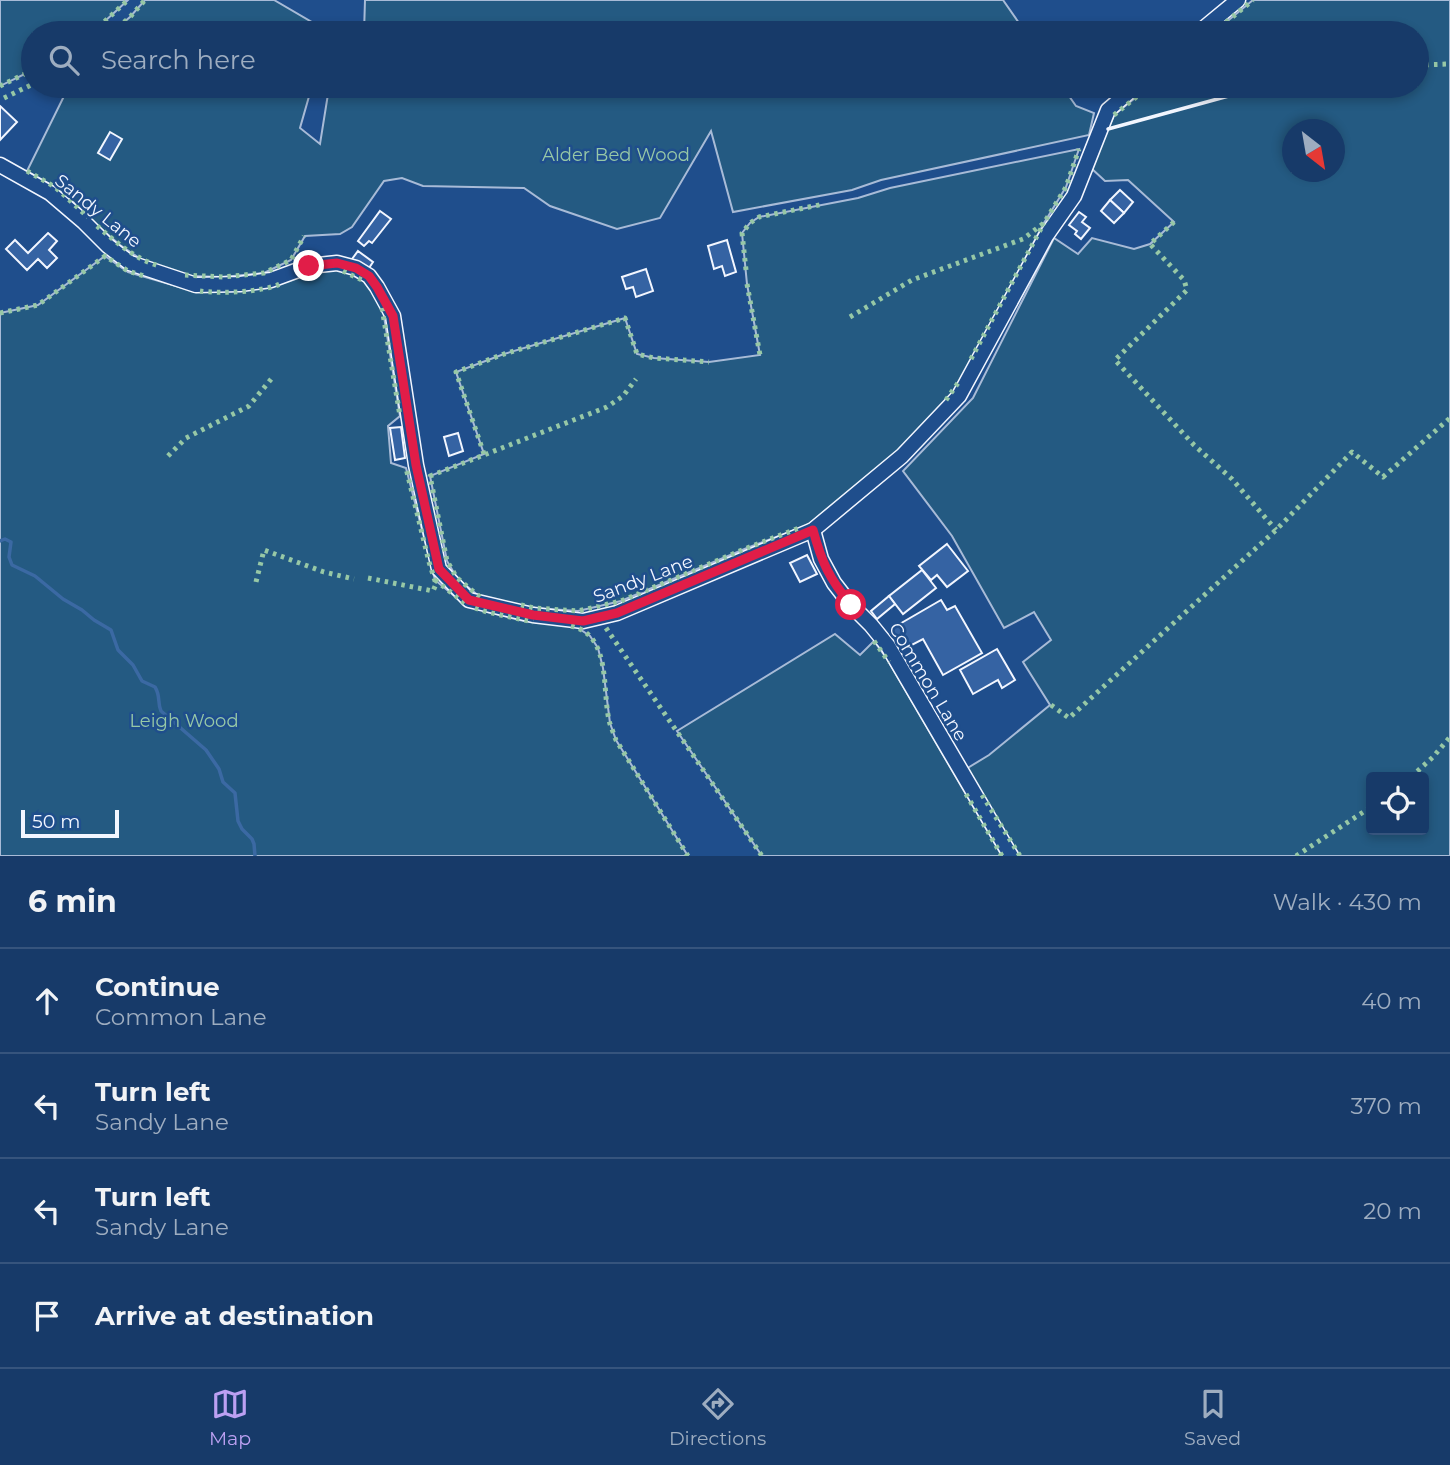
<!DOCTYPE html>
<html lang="en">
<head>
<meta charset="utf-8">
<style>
	body { margin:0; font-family:Montserrat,sans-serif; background:#20416f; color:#f1f3f6 }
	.controls { position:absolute; right:21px; bottom:21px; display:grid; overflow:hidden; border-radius:7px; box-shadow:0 4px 10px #0003 }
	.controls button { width:63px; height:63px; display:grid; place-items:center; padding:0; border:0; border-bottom:2px solid #36547d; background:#173a69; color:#f1f3f6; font:35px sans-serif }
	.compass { position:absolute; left:1282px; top:119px; width:63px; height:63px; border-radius:50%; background:#173a69; box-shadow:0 4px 10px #0003; rotate:149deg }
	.scale { position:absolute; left:21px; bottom:18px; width:98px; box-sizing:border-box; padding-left:7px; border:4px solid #f2f6ff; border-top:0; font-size:19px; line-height:24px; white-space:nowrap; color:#f2f6ff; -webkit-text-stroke:5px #1f4e8c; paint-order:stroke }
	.stop { position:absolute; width:21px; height:21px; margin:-16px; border:5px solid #e11d48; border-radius:50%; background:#fff }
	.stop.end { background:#e11d48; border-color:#fff; box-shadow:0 2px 7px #0008 }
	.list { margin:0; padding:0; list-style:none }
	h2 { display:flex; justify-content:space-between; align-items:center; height:91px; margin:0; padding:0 28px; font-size:30px }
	h2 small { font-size:23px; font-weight:400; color:#9eadc0 }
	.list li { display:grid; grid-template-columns:46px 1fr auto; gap:21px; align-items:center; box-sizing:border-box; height:105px; padding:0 28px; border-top:2px solid #36547d }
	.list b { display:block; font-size:26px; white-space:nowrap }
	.list p { margin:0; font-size:23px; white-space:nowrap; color:#9eadc0 }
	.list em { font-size:23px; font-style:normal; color:#9eadc0 }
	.icon { flex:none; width:38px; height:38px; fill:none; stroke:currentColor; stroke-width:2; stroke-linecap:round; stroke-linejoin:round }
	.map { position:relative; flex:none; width:1450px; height:856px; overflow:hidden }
	.search { position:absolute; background:#173a69; box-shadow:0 4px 10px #0003; left:21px; right:21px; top:21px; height:77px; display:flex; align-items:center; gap:18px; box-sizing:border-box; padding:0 24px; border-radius:38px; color:#9eadc0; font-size:26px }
	.sheet { height:511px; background:#173a69 }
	nav { display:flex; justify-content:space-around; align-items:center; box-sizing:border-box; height:98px; border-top:2px solid #36547d; background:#173a69; font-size:19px; color:#9eadc0 }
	nav a { display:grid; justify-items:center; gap:4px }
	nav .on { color:#bca0f2 }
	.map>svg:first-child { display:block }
	.green { fill:#245a82; stroke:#a8bbd7; stroke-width:2; fill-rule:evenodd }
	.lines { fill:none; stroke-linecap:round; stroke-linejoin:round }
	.stream { stroke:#3b69a3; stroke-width:3.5 }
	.building { fill:#3563a3; stroke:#f2f6ff; stroke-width:2 }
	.minor-casing { stroke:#f2f6ff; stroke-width:17 }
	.minor { stroke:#1f4e8c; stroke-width:14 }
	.hedge { stroke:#97c8a6; stroke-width:5; stroke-dasharray:3.5 5; stroke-linecap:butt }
	.wall { stroke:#f2f6ff; stroke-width:3.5 }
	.route { stroke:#e11d48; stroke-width:9 }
	.labels { text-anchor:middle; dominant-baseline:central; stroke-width:5; stroke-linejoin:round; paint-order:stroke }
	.park-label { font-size:18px; fill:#97c8a6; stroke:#1f4e8c }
	.street-label { font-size:18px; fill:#f2f6ff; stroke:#1f4e8c }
</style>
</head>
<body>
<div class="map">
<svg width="1450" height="856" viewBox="0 0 1450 856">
	<rect width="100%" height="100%" fill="#1f4e8c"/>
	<g class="green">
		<path d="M0,0H128L92,33H33V70L0,86Z"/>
		<path d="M145,0H274L327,31L326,33H111L130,17Z"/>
		<path d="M365,0H1003L1026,33H364Z"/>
		<path d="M1253,0H1450V856H1020L966,769L989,755L1050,705L1023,662L1051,640L1034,612L1004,628L952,536L903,471L973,398L1054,238L1078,254L1092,238L1134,249L1150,244L1174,222L1128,180L1105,181L1091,168L1114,115L1150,86H1417V33H1213ZM1292,130H1334V172H1292ZM1371,777H1424V830H1371Z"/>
		<path d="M69,86H312L300,128L320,144L328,94L347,86H1062L1076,106L1094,113L1089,135L881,180L852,190L733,212L711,131L660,218L617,229L550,206L524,188L423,186L402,178L384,181L352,227L340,234L305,236L291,260L264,273L223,277L189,276L145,262L120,245L98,226L73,202L55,187L27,171Z"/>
		<path d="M1079,149L1066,187L1044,223L958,384L949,397L898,451L808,525L747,548L621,601L578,611L534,608L480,597L457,578L447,561L430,476L484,454L456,372L504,354L625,318L637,354L654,358L709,362L760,355L747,284L742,233L750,223L759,217L858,198L890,188Z"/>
		<path d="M105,256L128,272L183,288L211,292L269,288L308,272L340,269L366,282L383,310L400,416L388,426L391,463L406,468L435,580L463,603L487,612L524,621L575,626L590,636L598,648L603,668L610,723L616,740L688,856H0V313L38,305Z"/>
		<path d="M835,634L860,655L874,641L887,659L1002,856H762L677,731Z"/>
	</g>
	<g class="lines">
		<path class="stream" d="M0,541L5,539L11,542L9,557L12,565L35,576L63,599L82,610L94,620L111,630L118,650L133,665L142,681L155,687C161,697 157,702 161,711L206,750L219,769L223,782L235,793L238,821L242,829L252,839L254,844L255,856"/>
	</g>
	<g class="building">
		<path d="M0,106L17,122L0,140Z"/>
		<path d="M110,132L122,139L110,160L98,153Z"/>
		<path d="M1120,190L1133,202L1124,213L1110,200Z"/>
		<path d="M1110,200L1124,213L1114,223L1101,211Z"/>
		<path d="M380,211L391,219L372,243L369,241L364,246L358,241Z"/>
		<path d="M1079,212L1086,217L1082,222L1090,228L1081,239L1075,234L1077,231L1069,225Z"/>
		<path d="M48,233L57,241L49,250L57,258L47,268L38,259L27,270L6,249L15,240L28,253Z"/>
		<path d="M727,240L736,272L725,276L722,266L714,269L708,246Z"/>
		<path d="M358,251L373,262L367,271L352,259Z"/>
		<path d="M646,269L653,291L636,297L633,287L626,289L622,277Z"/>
		<path d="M401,427L405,458L395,460L390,428Z"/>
		<path d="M458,433L463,451L449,456L444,437Z"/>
		<path d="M947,544L968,571L947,587L937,575L931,580L919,566Z"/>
		<path d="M807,555L817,574L800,582L790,563Z"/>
		<path d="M922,570L936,588L903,614L889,596Z"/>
		<path d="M889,596L895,604L877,619L871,611Z"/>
		<path d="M941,600L947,610L955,606L982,653L943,675L923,639L908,647L903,637L898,640L891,629Z"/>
		<path d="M997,649L1015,680L1002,688L998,680L973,694L960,670Z"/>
	</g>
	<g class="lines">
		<g class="minor-casing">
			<g id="minor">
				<path d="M1198,33L1238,0"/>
				<path d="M0,165L50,193L84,222L108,246L130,263L196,285L240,284L271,280L309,266L337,263L356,268L369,276L377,287L393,316L416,465L439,569L469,600L533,615L583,621L617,613L813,530L902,456L959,396L1046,236L1074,196L1108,110L1136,86"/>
				<path d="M813,530L821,559L834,583L851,605L871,625L888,646L1011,856"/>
			</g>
		</g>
		<use href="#minor" class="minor"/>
		<g class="hedge">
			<path d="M92,33L128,0"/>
			<path d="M111,33L130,17L145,0"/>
			<path d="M1213,33L1253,0"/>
			<path d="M1417,65L1450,64"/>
			<path d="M0,86L33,70"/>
			<path d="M4,98L33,84"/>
			<path d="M1114,115L1150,86"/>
			<path d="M27,171L55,187L88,217"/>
			<path d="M1174,222L1150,244L1184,280L1187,290L1115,360L1194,445L1232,479L1276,530"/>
			<path d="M97,226C116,242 135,259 159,266"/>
			<path d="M746,270L742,233L750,223L759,217L824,204"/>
			<path d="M343,271L366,282"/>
			<path d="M185,275L223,277L264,273L291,260L304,236"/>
			<path d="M747,284L760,355"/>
			<path d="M200,291C221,294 262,292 280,284"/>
			<path d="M382,308L400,416"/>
			<path d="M0,313L38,305L105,256L128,271L147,277"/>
			<path d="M850,317L912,280L1023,239L1044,223L1066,187L1079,149"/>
			<path d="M971,359L1044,223"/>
			<path d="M946,400L958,383"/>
			<path d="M484,454L456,372L504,354L625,318L637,354L654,358L709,362"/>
			<path d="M168,456L186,438L249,406L272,378"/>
			<path d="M368,578L433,591L436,584L429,562L406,468"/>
			<path d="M435,580L466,604"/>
			<path d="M256,582L264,550L324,572L354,579"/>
			<path d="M480,597L457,578L447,561L430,476L607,407L623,396L636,379"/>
			<path d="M521,605L534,608L578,611L621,601L747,548L799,528"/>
			<path d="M475,608L487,612L533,622"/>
			<path d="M571,626C613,635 601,693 610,724C612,729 614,735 616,740L688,856"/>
			<path d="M606,628L762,856"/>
			<path d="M874,641L889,662"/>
			<path d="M1051,705L1069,718L1276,530L1352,452L1383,477L1450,418"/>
			<path d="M1411,777L1433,757L1450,737"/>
			<path d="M966,794L1002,856"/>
			<path d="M982,795L1020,856"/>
			<path d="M1296,856L1371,807"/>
		</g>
		<path class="wall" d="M1108,129L1265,86"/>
	</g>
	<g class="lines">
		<path class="route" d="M309,266L337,263L356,268L369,276L377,287L393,316L416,465L439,569L469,600L533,615L583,621L617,613L813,530C822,563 829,578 851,605"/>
	</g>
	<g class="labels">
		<g class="park-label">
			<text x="616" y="155">Alder Bed Wood</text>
			<text x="184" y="721">Leigh Wood</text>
		</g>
		<g class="street-label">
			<text transform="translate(98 211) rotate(39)">Sandy Lane</text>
			<text transform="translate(643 579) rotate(-21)">Sandy Lane</text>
			<text transform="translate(928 682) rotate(59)">Common Lane</text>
		</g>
	</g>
</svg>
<div class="controls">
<button><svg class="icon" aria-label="locate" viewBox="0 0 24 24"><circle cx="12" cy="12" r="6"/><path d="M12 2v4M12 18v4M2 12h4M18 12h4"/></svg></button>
</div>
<svg class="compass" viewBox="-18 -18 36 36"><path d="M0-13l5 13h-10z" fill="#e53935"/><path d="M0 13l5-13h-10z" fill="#9eadc0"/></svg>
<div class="scale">50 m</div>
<div class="stop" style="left:851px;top:605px"></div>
<div class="stop end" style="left:309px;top:266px"></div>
<div class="search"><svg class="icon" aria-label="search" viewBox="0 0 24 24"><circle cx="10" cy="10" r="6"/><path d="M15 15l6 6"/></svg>Search here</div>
</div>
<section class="sheet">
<h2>6 min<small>Walk · 430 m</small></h2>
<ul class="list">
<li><svg class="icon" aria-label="ahead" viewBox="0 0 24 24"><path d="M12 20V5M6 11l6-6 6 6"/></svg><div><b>Continue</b><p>Common Lane</p></div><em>40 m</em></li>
<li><svg class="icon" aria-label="left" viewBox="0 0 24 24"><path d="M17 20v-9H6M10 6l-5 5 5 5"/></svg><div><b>Turn left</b><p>Sandy Lane</p></div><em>370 m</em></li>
<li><svg class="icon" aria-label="left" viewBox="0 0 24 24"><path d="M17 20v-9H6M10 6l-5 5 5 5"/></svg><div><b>Turn left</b><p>Sandy Lane</p></div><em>20 m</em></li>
<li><svg class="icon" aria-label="arrive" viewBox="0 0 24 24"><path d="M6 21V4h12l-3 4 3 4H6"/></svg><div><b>Arrive at destination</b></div></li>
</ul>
</section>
<nav>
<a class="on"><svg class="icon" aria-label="map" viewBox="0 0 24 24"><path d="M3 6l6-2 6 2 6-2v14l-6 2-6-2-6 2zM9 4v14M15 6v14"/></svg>Map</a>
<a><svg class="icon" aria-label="directions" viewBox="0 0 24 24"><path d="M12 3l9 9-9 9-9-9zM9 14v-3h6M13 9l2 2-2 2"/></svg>Directions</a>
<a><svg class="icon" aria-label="saved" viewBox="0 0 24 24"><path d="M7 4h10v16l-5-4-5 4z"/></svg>Saved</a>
</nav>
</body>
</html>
